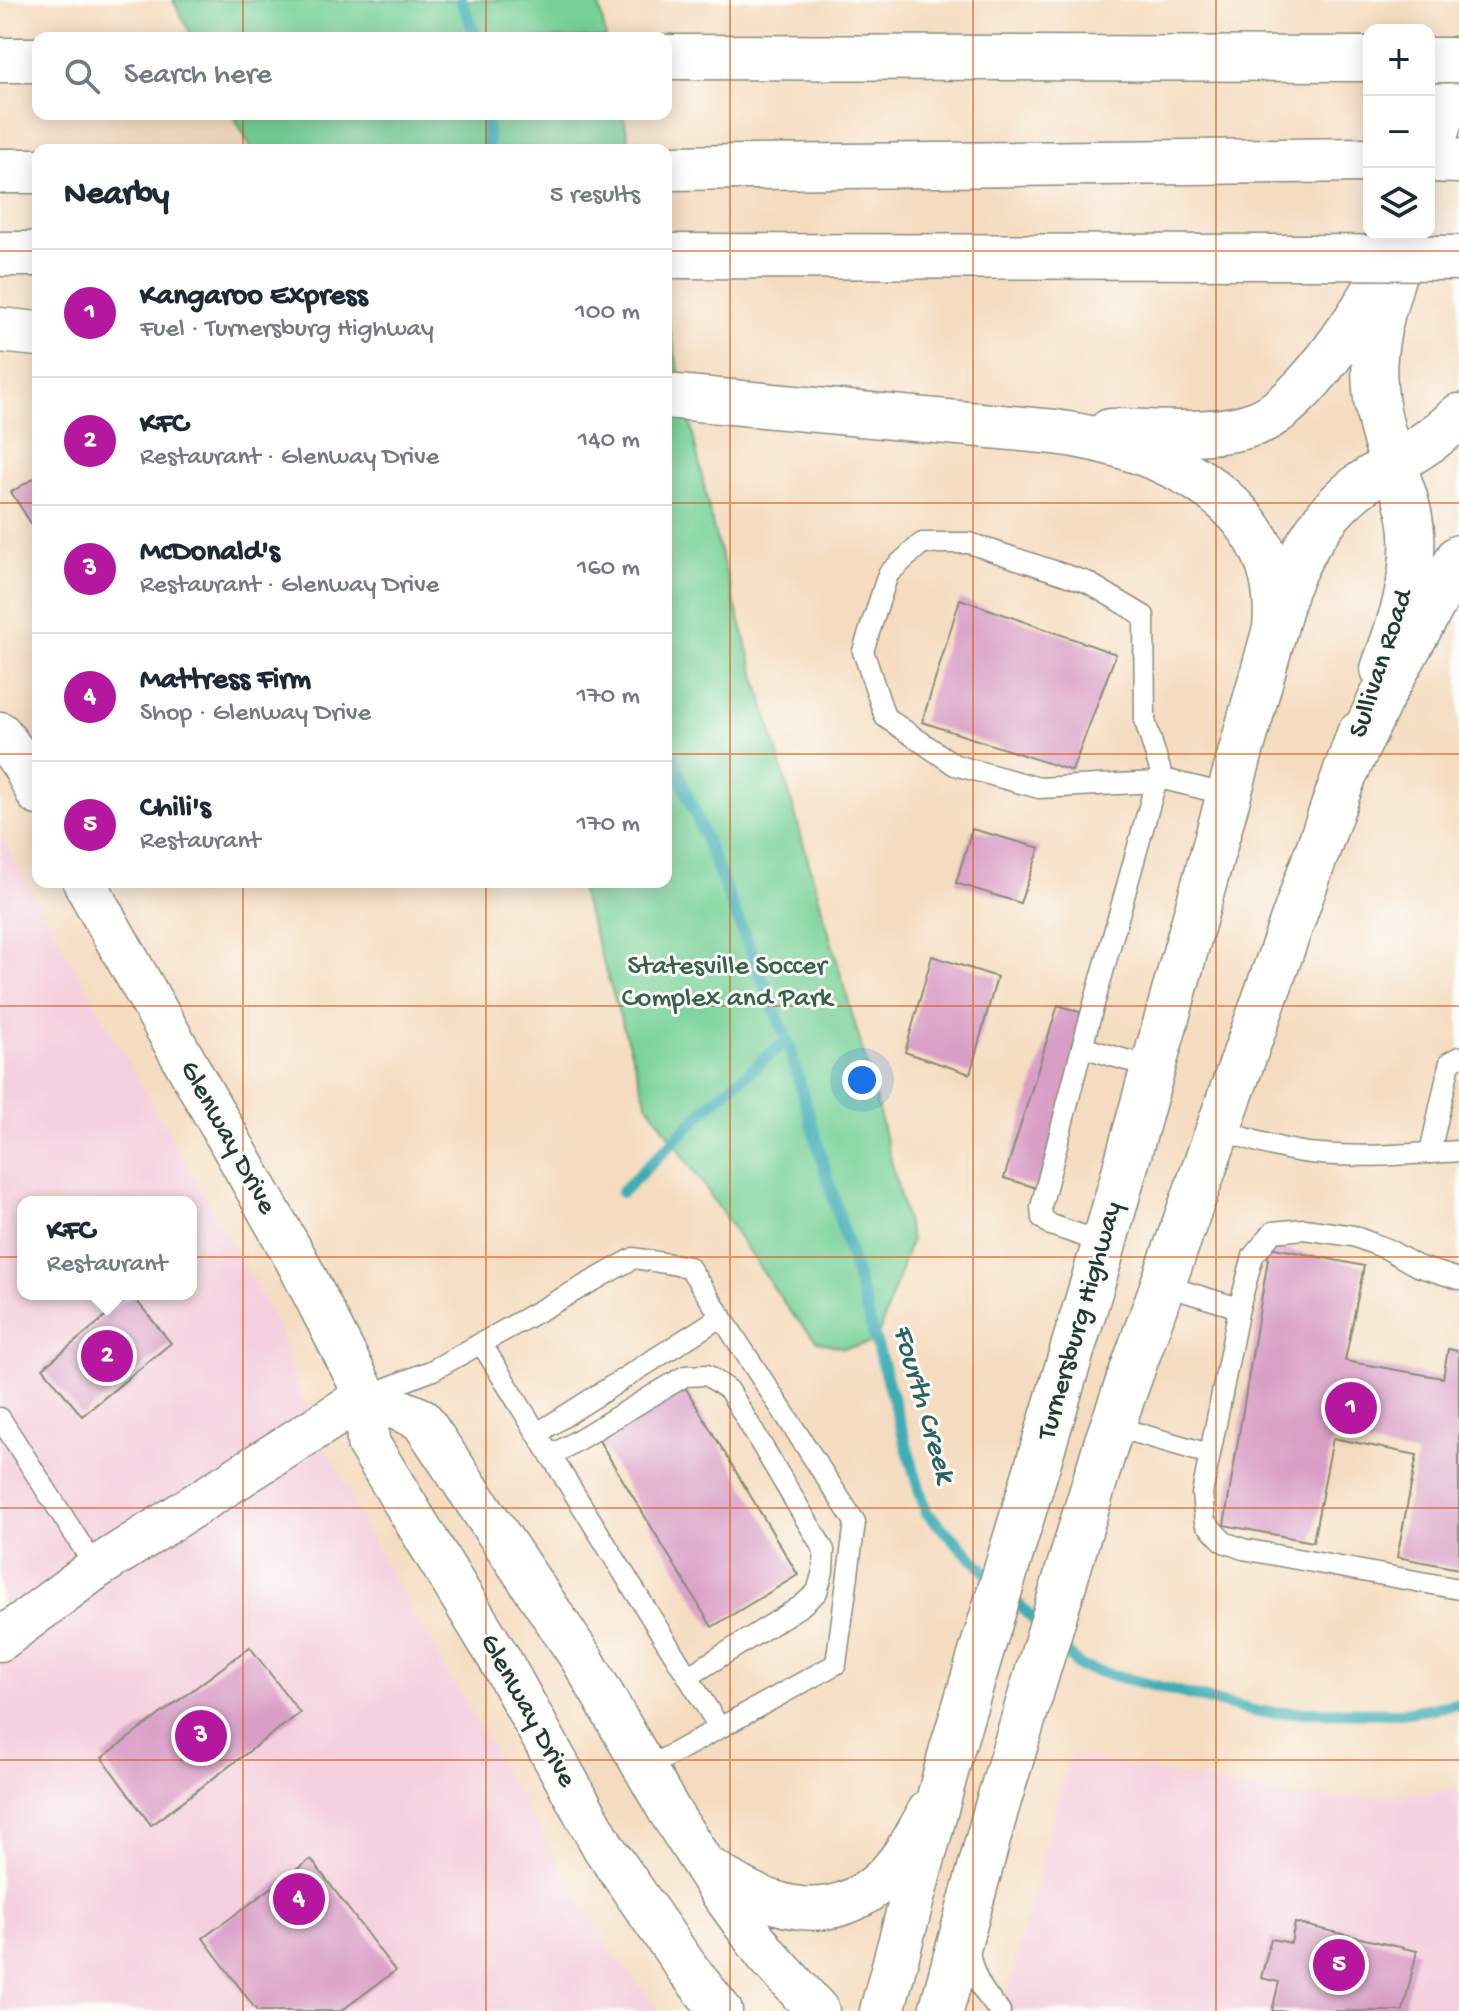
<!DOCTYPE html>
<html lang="en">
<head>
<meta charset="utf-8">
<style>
	body { margin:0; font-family:"Gochi Hand",sans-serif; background:#f2f2f3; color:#1f2937 }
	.controls { position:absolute; right:24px; top:24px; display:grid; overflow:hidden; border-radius:16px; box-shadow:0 4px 20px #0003 }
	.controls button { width:72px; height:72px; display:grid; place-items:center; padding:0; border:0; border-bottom:2px solid #e0e1e3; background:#fff; color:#1f2937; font:40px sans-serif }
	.you { position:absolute; left:862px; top:1080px; width:28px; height:28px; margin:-20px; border:6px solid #fff; border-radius:50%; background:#1a73e8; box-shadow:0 0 0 12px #1a73e833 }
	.badge { display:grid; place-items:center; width:52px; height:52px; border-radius:50%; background:#b5179e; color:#fff; font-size:26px; font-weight:700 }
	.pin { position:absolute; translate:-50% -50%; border:4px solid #fff; box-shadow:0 2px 8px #0006 }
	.popup { position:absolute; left:17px; top:1196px; width:180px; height:104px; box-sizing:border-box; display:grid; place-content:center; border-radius:16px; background:#fff; filter:drop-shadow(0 2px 6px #0005); font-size:26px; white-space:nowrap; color:#747a83 }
	.popup b { font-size:30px; color:#1f2937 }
	.popup::after { content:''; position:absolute; left:50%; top:100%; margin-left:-16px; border:16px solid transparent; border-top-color:#fff }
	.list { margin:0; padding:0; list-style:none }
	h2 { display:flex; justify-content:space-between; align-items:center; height:104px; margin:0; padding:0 32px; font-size:34px }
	h2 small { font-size:26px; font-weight:400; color:#747a83 }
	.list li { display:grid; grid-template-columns:52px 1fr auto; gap:24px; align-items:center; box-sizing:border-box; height:128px; padding:0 32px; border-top:2px solid #e0e1e3 }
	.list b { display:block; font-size:30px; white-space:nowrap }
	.list p { margin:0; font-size:26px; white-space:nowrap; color:#747a83 }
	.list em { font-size:26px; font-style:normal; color:#747a83 }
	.icon { flex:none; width:44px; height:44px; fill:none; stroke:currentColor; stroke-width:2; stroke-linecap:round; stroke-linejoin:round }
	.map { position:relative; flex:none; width:1459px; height:2011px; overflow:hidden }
	.search { position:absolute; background:#fff; box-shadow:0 4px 20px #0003; left:32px; top:32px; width:640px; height:88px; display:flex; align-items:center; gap:20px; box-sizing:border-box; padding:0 28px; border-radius:16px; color:#747a83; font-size:30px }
	.panel { position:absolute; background:#fff; box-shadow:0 4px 20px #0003; left:32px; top:144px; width:640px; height:744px; border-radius:16px }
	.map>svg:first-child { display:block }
	.built { fill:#f4cfde; fill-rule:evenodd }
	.green { fill:#77d198; stroke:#4b8766; stroke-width:2 }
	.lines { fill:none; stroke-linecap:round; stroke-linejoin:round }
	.stream { stroke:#3cadb6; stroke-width:12 }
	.building { fill:#d99ec6 }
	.service-casing { stroke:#8a8c7a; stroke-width:23 }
	.minor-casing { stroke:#8a8c7a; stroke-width:45 }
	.primary-casing { stroke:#8a8c7a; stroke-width:47 }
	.motorway-casing { stroke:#8a8c7a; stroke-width:47 }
	.service { stroke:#fff; stroke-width:20 }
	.minor { stroke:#fff; stroke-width:42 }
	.primary { stroke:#fff; stroke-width:44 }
	.motorway { stroke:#fff; stroke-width:44 }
	.motorway-bridge-casing { stroke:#8a8c7a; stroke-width:47; stroke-linecap:butt }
	.motorway-bridge { stroke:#fff; stroke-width:44 }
	.grid { fill:none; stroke:#d45610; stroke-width:2; stroke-opacity:0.55 }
	.labels { text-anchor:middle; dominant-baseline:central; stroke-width:6; stroke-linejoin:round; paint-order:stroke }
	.street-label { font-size:28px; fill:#1f3d34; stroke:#fdfcf7 }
	.park-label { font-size:28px; fill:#35624d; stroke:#fdfcf7 }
	.water-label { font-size:30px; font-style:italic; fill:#296462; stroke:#fdfcf7 }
</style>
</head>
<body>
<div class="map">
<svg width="1459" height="2011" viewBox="0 0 1459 2011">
	<rect width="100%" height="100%" fill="#fdfcf7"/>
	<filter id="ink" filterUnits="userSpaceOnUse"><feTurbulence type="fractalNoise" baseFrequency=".0125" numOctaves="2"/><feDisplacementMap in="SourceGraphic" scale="16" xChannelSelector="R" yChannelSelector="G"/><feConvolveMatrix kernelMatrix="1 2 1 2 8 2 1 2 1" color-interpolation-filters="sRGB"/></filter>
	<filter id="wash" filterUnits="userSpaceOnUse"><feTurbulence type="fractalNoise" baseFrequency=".006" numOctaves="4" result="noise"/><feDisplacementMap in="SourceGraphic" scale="32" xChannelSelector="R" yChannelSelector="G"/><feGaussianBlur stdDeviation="1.8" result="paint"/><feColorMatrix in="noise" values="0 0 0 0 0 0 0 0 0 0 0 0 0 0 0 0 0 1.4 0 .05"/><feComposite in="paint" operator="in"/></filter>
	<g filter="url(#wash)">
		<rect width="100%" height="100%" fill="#f5dcc0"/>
		<g class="built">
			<path d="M0,835L279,1328L297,1389L378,1552L610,1951L661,2011H0ZM23,1202H191V1294H23Z"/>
			<path d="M1070,1754L1299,1799L1459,1791V2011H1002Z"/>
		</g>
		<g class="green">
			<path d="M173,0H598L606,38H193Z"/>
			<path d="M233,114H623L631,150H252Z"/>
			<path d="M666,311L713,527L869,1073L911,1240L876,1342L844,1348L817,1341L791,1313L647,1103L578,882H666Z"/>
		</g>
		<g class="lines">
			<g class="stream">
				<path d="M461,0L477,38"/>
				<path d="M487,114L488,150"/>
				<path d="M666,742L787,1040L926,1512L994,1580"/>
				<path d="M622,1192L711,1104L787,1040"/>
				<path d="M1007,1593L1042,1628"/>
				<path d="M1055,1641L1081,1667L1258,1712L1402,1713L1459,1704"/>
			</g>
		</g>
		<g id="blocks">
			<g class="building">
				<path d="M38,476V534L11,492Z"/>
				<path d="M960,599L1116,654L1072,771L922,722Z"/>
				<path d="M972,829L1040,848L1020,903L956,883Z"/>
				<path d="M932,956L997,977L970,1074L905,1052Z"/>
				<path d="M1058,1005L1094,1017L1040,1189L1004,1178Z"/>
				<path d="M1270,1247L1364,1266L1345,1361L1443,1378L1448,1349L1459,1351V1569L1397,1557L1417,1455L1333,1438L1313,1542L1224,1525Z"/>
				<path d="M132,1295L171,1343L82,1416L43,1368Z"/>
				<path d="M685,1387L798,1575L712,1627L598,1439Z"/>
				<path d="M250,1647L300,1713L151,1825L102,1758Z"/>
				<path d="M311,1859L395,1971L341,2011H257L203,1938Z"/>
				<path d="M1295,1923L1417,1951L1403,2011H1272L1279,1982L1261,1978L1271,1939L1291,1943Z"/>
			</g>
		</g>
	</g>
	<g filter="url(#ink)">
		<use href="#blocks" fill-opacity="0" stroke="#8a8c7a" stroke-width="2"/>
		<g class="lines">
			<g class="service-casing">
				<g id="service">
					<path d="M1157,782L1039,788L955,765L885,717L863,651L888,574L922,543H969L1087,582L1144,616L1145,721L1163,779"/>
					<path d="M1082,1047L1153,1068"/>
					<path d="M1218,1129C1252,1140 1286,1152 1321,1154C1367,1158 1413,1154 1459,1151"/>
					<path d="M1430,1153L1450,1062L1459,1057"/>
					<path d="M1104,1243L1051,1225L1042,1218L1041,1207L1082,1047L1154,789L1157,782L1163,779L1229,795"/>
					<path d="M1459,1279L1417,1266L1387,1249L1353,1236L1304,1229L1273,1232L1253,1256L1239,1308L1202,1494L1205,1522L1224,1542L1243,1549L1459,1589"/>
					<path d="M1163,1285L1239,1308"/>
					<path d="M481,1343L719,1727"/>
					<path d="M369,1395L433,1370L634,1258L689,1267L855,1522L836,1664L645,1769"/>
					<path d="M0,1418L96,1568"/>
					<path d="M1113,1426L1209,1454"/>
					<path d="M538,1433L722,1316"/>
					<path d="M551,1456L685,1376L707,1375L729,1390L824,1550L823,1571L817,1592L801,1606L689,1676"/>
					<path d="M969,1948C971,1973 982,1993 1000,2011"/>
				</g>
			</g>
			<g class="minor-casing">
				<g id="minor">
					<path d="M0,733L23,765L38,794"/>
					<path d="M84,882L296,1259L366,1396L368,1443L499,1658L604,1848L687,1968L721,2011"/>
					<path d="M366,1396L421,1419L582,1659L670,1812L719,1889L766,1954L818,2011"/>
					<path d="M0,1640L96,1568L366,1396"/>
					<path d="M712,1870C761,1904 820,1928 874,1887C898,1868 915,1838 929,1811"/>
				</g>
			</g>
			<g class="primary-casing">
				<g id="primary">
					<path d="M1429,157L1459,58"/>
					<path d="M1383,669C1399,625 1415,582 1412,533C1410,502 1396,475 1387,446C1364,374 1375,336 1396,267"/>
					<path d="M882,2011L952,1749L1101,1255L1286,589C1304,544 1330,503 1372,477C1402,457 1434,442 1459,416"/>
					<path d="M941,2011L996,1810L1106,1444L1359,734"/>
				</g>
			</g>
			<g class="motorway-casing">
				<g id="motorway">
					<path d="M666,57L1369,59"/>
					<path d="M0,60H38"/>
					<path d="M1429,160L1459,161"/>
					<path d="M666,168L1369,160"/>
					<path d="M0,171H38"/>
					<path d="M0,254H38"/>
					<path d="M666,256L1308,257"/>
					<path d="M0,330L38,334"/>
					<path d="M666,396L1055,432C1162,446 1287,502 1275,629"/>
					<path d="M1110,431C1156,431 1213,439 1256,423C1309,405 1380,285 1405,235"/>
					<path d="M1347,770L1382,696L1459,557"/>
				</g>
			</g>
			<use href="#service" class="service"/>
			<use href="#minor" class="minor"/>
			<use href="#primary" class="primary"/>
			<use href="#motorway" class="motorway"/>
			<g class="motorway-bridge-casing">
				<g id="motorway-bridge">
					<path d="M1429,60H1459"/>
					<path d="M1308,257L1459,258"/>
				</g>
			</g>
			<use href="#motorway-bridge" class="motorway-bridge"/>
		</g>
	</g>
	<path class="grid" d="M243,0V38M486,0V38M730,0V2011M973,0V2011M1216,0V2011M243,114V150M486,114V150M0,251H38M666,251H1459M0,503H38M666,503H1459M0,754H38M666,754H1459M243,882V2011M486,882V2011M0,1006H1459M0,1257H1459M0,1508H1459M0,1760H1459"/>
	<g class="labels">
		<g class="street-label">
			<text transform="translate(1382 664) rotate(-72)">Sullivan Road</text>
			<text transform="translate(227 1138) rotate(61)">Glenway Drive</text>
			<text transform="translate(1081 1321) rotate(-74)">Turnersburg Highway</text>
			<text transform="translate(527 1711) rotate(61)">Glenway Drive</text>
		</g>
		<g class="park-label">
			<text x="727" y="967">Statesville Soccer<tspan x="727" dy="32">Complex and Park</tspan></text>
		</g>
		<g class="water-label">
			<text transform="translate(922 1404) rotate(74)">Fourth Creek</text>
		</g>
	</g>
</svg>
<div class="controls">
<button>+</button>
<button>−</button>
<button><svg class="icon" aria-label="layers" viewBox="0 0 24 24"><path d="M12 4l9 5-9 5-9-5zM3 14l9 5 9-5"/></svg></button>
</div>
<div class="you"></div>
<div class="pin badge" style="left:1351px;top:1408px">1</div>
<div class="pin badge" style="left:107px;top:1356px">2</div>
<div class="popup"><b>KFC</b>Restaurant</div>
<div class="pin badge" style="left:201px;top:1736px">3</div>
<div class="pin badge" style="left:299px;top:1899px">4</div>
<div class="pin badge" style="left:1339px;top:1965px">5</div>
<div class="search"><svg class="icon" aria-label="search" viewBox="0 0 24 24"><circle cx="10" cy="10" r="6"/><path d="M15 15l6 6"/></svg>Search here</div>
<section class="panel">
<h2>Nearby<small>5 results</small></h2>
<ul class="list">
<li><span class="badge">1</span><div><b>Kangaroo Express</b><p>Fuel · Turnersburg Highway</p></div><em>100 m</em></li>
<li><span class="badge">2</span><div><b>KFC</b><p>Restaurant · Glenway Drive</p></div><em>140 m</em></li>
<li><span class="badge">3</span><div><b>McDonald's</b><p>Restaurant · Glenway Drive</p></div><em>160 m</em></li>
<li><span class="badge">4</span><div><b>Mattress Firm</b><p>Shop · Glenway Drive</p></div><em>170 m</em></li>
<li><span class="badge">5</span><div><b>Chili's</b><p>Restaurant</p></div><em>170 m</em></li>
</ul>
</section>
</div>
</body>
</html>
